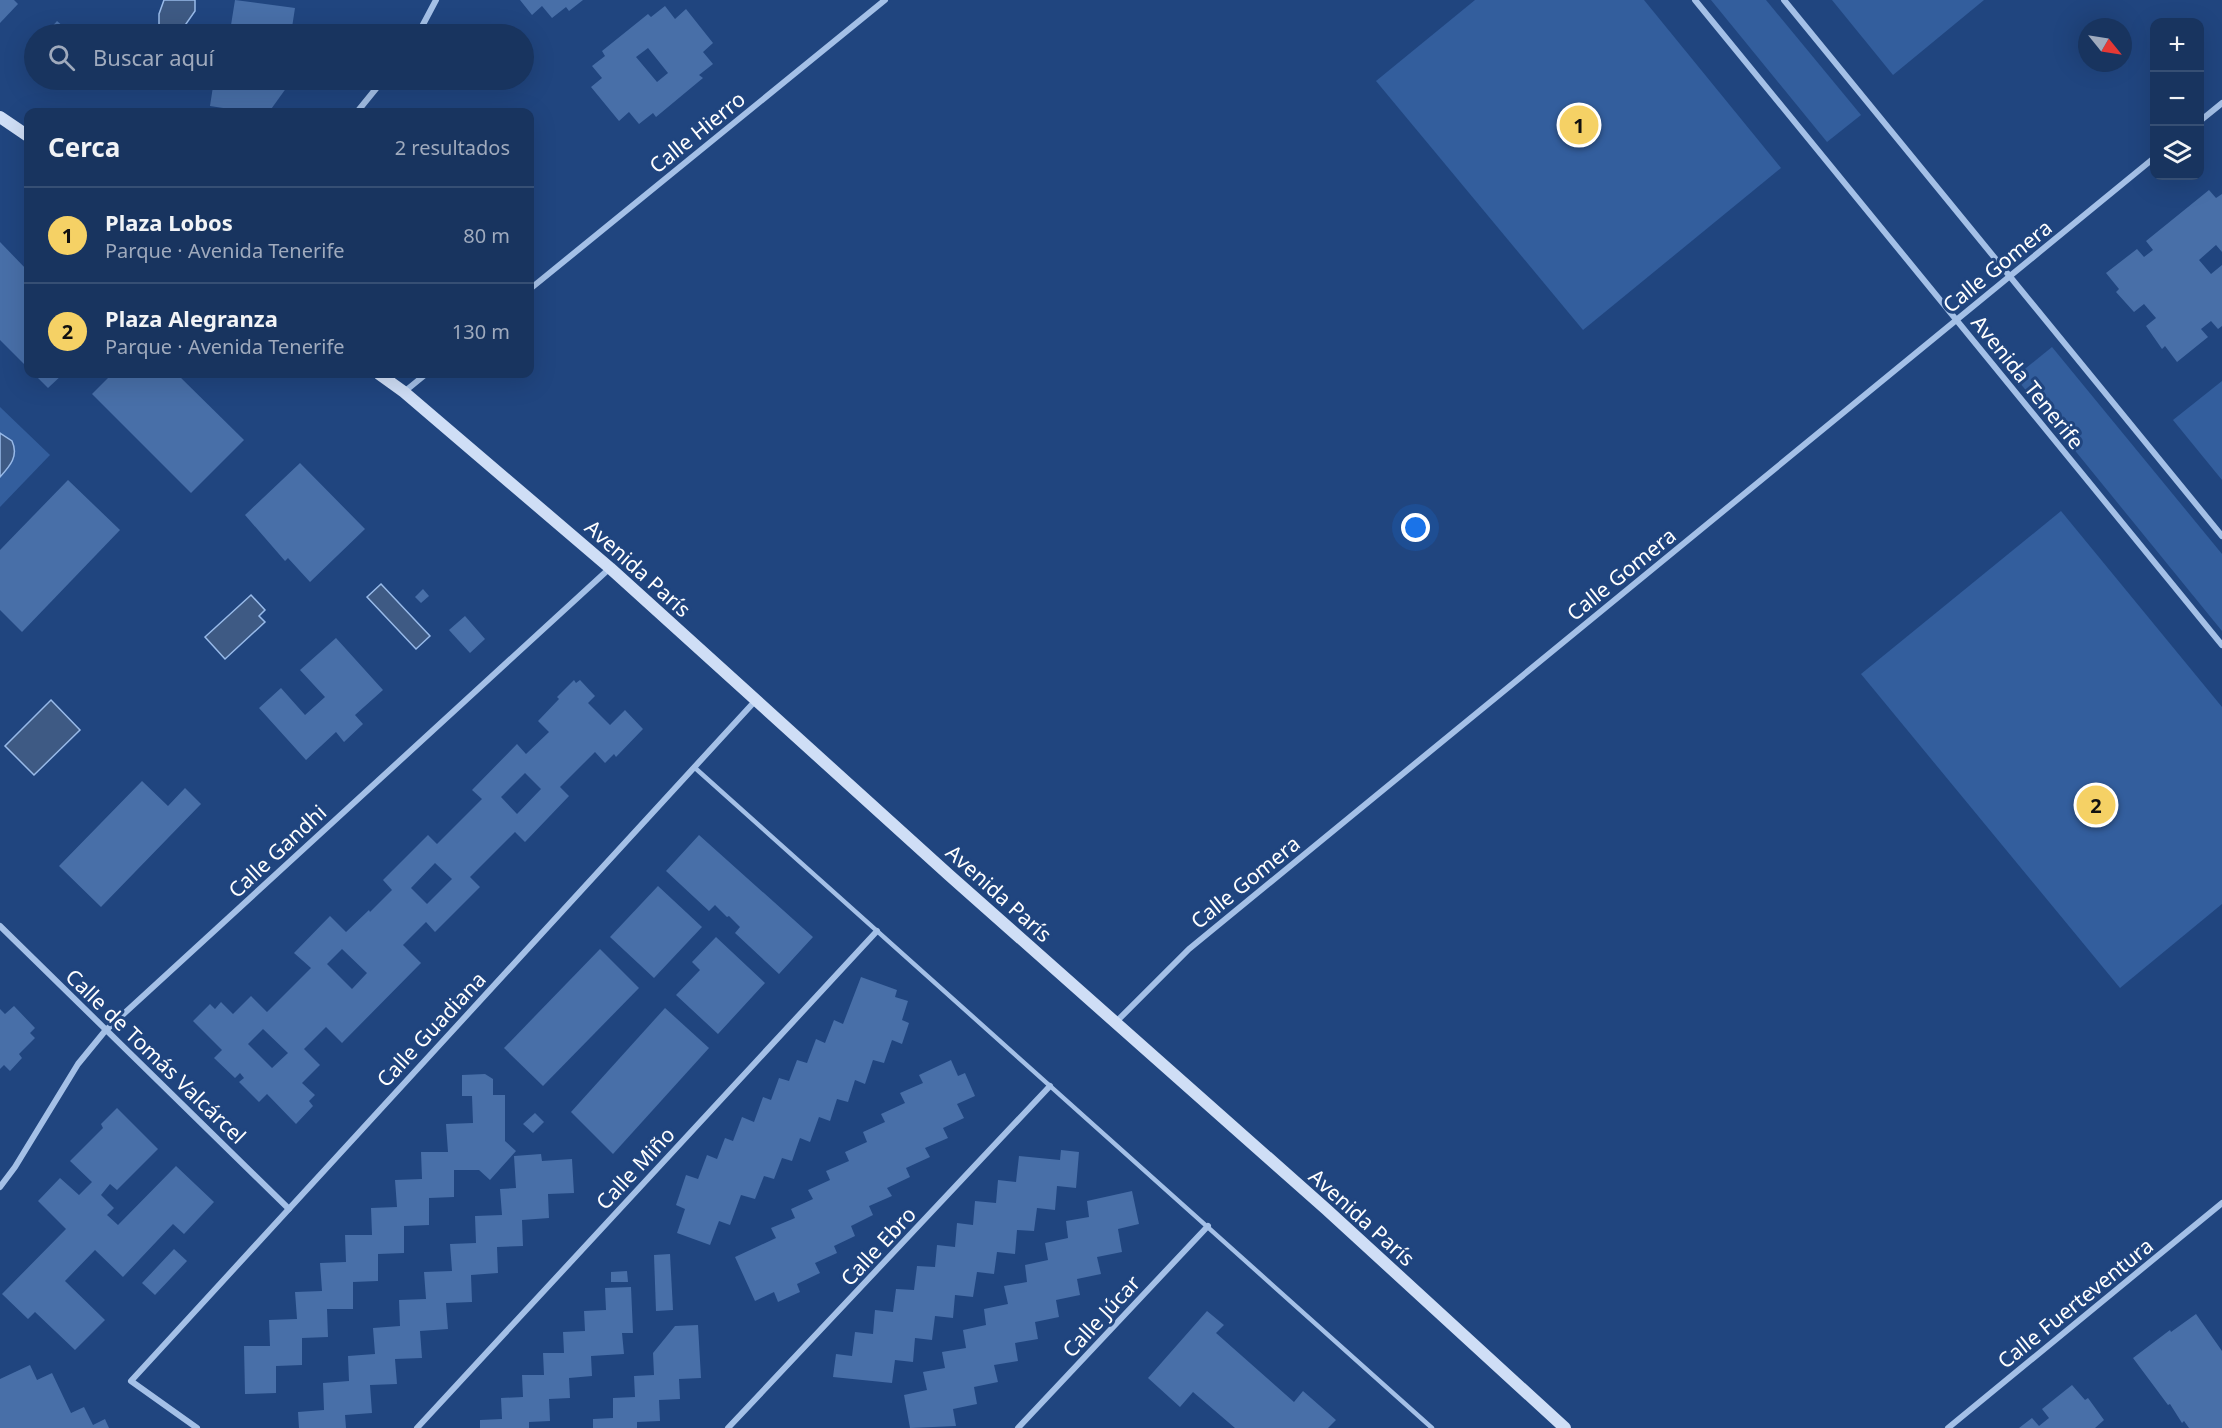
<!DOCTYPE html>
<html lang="es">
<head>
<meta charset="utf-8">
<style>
	body { margin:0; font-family:"Noto Sans",sans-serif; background:#213c65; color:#f1f3f6 }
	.controls { position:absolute; right:18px; top:18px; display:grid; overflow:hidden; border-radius:12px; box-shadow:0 6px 24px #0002 }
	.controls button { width:54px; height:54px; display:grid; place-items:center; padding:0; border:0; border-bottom:2px solid #364f74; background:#18345f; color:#f1f3f6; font:30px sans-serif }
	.compass { position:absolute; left:2078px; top:18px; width:54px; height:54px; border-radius:50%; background:#18345f; box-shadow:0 6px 24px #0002; rotate:120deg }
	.you { position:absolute; left:1416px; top:528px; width:21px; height:21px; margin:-15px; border:4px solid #fff; border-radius:50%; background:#1a73e8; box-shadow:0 0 0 9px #1a73e833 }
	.badge { display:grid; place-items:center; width:39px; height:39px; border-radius:50%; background:#f5d165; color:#111; font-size:20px; font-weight:700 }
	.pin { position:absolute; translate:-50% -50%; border:3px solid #fff; box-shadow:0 2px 6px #0006 }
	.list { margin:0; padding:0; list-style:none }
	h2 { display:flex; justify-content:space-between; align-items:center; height:78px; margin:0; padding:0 24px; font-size:26px }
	h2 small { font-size:20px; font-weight:400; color:#9faabd }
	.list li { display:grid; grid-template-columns:39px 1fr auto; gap:18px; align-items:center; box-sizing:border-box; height:96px; padding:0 24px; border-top:2px solid #364f74 }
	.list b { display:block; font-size:22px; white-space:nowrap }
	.list p { margin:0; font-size:20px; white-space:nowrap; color:#9faabd }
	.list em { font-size:20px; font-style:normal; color:#9faabd }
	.icon { flex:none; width:33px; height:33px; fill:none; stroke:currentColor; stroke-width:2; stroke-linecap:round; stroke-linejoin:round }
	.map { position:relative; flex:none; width:2222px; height:1428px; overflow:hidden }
	.search { position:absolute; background:#18345f; box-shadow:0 6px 24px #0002; left:24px; top:24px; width:510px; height:66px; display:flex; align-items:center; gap:15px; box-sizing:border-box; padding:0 21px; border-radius:33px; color:#9faabd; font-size:22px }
	.panel { position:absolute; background:#18345f; box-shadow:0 6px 24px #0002; left:24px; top:108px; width:510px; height:270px; border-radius:12px }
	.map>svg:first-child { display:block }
	.green { fill:#335e9d }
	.water { fill:#3e5a84; stroke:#98bae9; stroke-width:1.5 }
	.building { fill:#486fa8; fill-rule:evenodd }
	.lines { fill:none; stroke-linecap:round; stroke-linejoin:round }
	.service { stroke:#a4c0e7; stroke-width:4.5 }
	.minor { stroke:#a4c0e7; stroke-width:6 }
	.secondary { stroke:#cfdef6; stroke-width:12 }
	.labels { text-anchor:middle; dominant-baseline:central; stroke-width:6; stroke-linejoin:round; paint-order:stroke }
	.street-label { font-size:21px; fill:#fff; stroke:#20457f }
</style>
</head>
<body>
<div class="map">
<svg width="2222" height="1428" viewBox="0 0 2222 1428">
	<rect width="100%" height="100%" fill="#20457f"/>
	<g class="green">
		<path d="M1475,0H1644L1781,168L1583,330L1376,81Z"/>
		<path d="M1711,0H1766L1861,115L1827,142Z"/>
		<path d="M1832,0H1984L1893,75Z"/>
		<path d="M2052,347L2222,554V631L2015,377Z"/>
		<path d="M2222,381V480L2173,420Z"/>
		<path d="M0,407L50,455L0,507Z"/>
		<path d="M2061,511L2222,707V904L2120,988L1861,674Z"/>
	</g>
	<g class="water">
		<path d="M164,0H195V11L179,34H159V14Z"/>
		<path d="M0,433L12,441C19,456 10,466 0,477Z"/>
		<path d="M381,584L430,636L416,649L367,597Z"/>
		<path d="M251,595L265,610L259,616L265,622L225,659L205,637Z"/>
		<path d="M51,700L80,730L34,775L5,746Z"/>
	</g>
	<g class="building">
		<path d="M0,0H14L18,4L0,23Z"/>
		<path d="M235,0L295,8L291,34H234L236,25H231Z"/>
		<path d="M520,0H583L569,11L566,7L552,18L542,6L532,15Z"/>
		<path d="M665,6L675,19L686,9L713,43L703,52L713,64L699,75L703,78L656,117L653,113L639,124L629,112L619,121L591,87L602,78L592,66L605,56L602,51L648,14L651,17ZM648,48L668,73L657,82L636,57Z"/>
		<path d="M57,21L72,34H53L49,30Z"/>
		<path d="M214,80H292L269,112H249L210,106Z"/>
		<path d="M2209,190L2216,198L2222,194V252L2216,245L2199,260L2211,274L2222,265V326L2218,329L2211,321L2201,329L2208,337L2177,362L2165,346L2162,349L2146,326L2156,318L2144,304L2134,312L2116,292L2119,289L2106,273L2137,249L2144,257L2153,250L2146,241Z"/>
		<path d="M0,242L28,271V368L0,340Z"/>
		<path d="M34,374H63L48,388Z"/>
		<path d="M112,374H177L244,440L191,493L92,394Z"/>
		<path d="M300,463L365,529L310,582L288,558L285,561L245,515Z"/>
		<path d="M68,480L120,530L22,632L0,610V550Z"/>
		<path d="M423,589L429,596L421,603L415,597Z"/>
		<path d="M465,616L485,639L470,653L449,630Z"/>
		<path d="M336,638L383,690L355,715L363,724L344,742L336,732L306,760L259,708L281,688L305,715L325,697L300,670Z"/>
		<path d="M574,680L576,683L580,680L595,696L588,703L610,725L625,710L643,729L616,757L614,754L605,763L595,752L560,787L569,796L525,842L515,832L470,877L480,887L435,932L426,922L403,945L421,963L342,1043L326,1027L304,1049L320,1065L302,1083L315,1095L309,1101L313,1106L296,1124L267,1094L259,1102L239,1082L244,1078L240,1073L235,1078L214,1058L222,1050L193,1021L210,1004L215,1009L221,1002L233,1014L251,996L267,1012L311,968L294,953L330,916L346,932L369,910L370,912L392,890L383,880L428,835L437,844L482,799L472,790L517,744L526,754L549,732L538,721L559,699L557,697ZM525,773L541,789L517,814L501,797ZM435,863L452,879L427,904L411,888ZM342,949L367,973L352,989L327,964ZM263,1029L288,1053L272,1068L248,1044Z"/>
		<path d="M142,781L168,806L185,788L201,804L101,907L59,866Z"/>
		<path d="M699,835L813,937L779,974L735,933L740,927L729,916L727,917L715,905L709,911L666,871Z"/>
		<path d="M658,886L702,927L654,978L610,937Z"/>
		<path d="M716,937L765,983L718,1034L676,995L700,970L692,962Z"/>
		<path d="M600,949L639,988L543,1086L504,1048Z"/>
		<path d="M861,977L897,990L895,997L908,1001L902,1020L909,1023L902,1044L892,1040L884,1063L873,1060L865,1084L855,1080L848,1102L837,1099L830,1121L819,1117L810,1142L800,1138L792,1161L782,1158L774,1179L764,1176L755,1199L741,1195L730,1225L719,1221L710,1245L677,1233L685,1209L676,1205L686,1175L698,1179L707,1155L717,1159L725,1138L733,1141L742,1117L754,1122L763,1097L771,1100L779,1078L789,1081L797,1060L807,1063L816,1039L825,1043L834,1020L843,1024Z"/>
		<path d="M14,1006L35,1028L30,1033L35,1038L19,1054L22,1058L10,1071L4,1065L0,1069V1009L5,1014Z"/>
		<path d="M665,1008L709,1048L613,1154L571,1112Z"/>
		<path d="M951,1060L958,1076L965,1073L975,1096L957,1104L964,1118L943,1128L948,1138L925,1148L930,1157L906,1168L910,1177L887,1188L892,1196L869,1206L873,1215L851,1226L855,1236L834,1246L837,1253L815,1263L820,1273L797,1284L800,1292L778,1302L774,1292L755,1301L735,1257L776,1238L771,1228L795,1218L791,1209L813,1199L808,1190L830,1180L826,1171L849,1161L845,1152L867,1142L863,1132L885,1122L881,1114L905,1103L900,1093L923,1083L919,1075Z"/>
		<path d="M485,1074L493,1079V1095H505V1141L516,1151L490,1180L479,1170H454V1197L429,1198V1225L404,1226V1253L378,1254V1281L353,1282V1309H327L328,1337L302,1338V1365L276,1366V1393L245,1394L244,1346H270L269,1320L297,1319L295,1292L322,1291L320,1263L346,1262L345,1235H372L371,1208L397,1207L395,1180L422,1179L421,1152H448L446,1124L473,1123L472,1096H462V1075Z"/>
		<path d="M117,1108L158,1149L117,1190L110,1184L101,1195L114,1208L107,1215L118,1225L176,1166L214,1202L184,1234L173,1224L123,1277L95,1250L65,1281L105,1320L75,1350L35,1312L28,1319L2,1294L66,1229L38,1201L60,1178L79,1195L92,1182L70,1161L103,1128L101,1124Z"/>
		<path d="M535,1113L544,1122L533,1133L523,1124Z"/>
		<path d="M1061,1150L1079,1152L1076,1188L1057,1186L1055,1210L1037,1208L1034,1231L1017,1230L1015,1254L997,1252L994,1274L977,1272L973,1297L955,1295L953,1318L935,1316L932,1340L915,1338L913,1362L895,1360L892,1383L833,1377L836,1354L852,1356L855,1332L873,1334L875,1310L893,1312L896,1289L914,1290L917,1266L935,1267L937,1245L955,1247L957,1223L973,1225L975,1201L996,1203L998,1180L1016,1182L1019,1156L1060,1160Z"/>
		<path d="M541,1154L542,1161L572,1159L574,1193L548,1194L549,1218L522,1220L523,1246L497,1247L498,1273L471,1275L472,1302L446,1303L448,1329L420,1331L422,1358L395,1359L397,1384L370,1385L372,1413L345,1415L346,1428H299L298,1412L324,1410L323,1383L349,1381L348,1356L375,1354L373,1328L400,1326L399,1300L426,1299L424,1272L452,1271L450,1244L476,1243L475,1216L502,1215L500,1189L516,1188L514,1156Z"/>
		<path d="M1132,1191L1139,1224L1118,1229L1122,1252L1097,1257L1101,1274L1077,1279L1080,1295L1056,1300L1059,1317L1035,1322L1038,1339L1015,1343L1018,1361L994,1365L998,1382L974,1387L977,1404L953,1409L956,1426L910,1428L904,1395L927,1390L923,1372L945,1368L942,1352L966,1348L963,1330L986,1325L984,1309L1008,1304L1004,1286L1027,1282L1025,1265L1048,1260L1045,1243L1068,1238L1066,1221L1089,1217L1087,1201Z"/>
		<path d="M174,1249L187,1261L155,1295L142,1283Z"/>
		<path d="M670,1254L673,1310L656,1311L654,1255Z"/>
		<path d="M627,1271L628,1282H611V1272Z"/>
		<path d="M631,1287L633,1333H622L624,1354L591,1356L592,1376L569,1378L570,1398L549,1399L550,1421L529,1422V1428H480V1420L502,1419L501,1398L523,1397L522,1375H544L543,1353H564L563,1332L585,1331L584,1311L606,1310L605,1288Z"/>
		<path d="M1207,1311L1224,1325L1216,1333L1294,1402L1303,1391L1336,1420L1328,1428H1235L1193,1392L1180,1407L1148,1378Z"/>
		<path d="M2196,1314L2222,1351V1428H2189L2184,1421L2182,1423L2170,1404L2168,1405L2133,1358L2170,1330L2171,1332Z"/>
		<path d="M698,1325L701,1378L679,1379L680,1399L659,1400L660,1421L637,1422V1428H593V1419L613,1418V1398L635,1397L634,1376L654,1375L653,1353L675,1326Z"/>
		<path d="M30,1365L37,1380L52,1373L71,1413L84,1407L93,1425L105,1419L109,1428H0V1379Z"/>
		<path d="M2072,1385L2085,1400L2088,1398L2104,1420L2095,1428H2019L2032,1418L2039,1426L2049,1418L2042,1409Z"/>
	</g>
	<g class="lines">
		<path class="service" d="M694,767L1432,1428"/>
		<g class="minor">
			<path d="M1695,0L2222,645"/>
			<path d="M1784,0L2222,536"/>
			<path d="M418,34L436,0"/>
			<path d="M357,112L383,80"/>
			<path d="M2200,121L2222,103"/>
			<path d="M530,289L885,0"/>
			<path d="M404,392L426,374"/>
			<path d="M0,926L289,1209"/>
			<path d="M1116,1022L1189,949L2154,158"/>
			<path d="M0,1187L15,1167L78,1064L105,1031L610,568"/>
			<path d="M197,1428L131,1381L756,700"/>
			<path d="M417,1428L877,931"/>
			<path d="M728,1428L1050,1086"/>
			<path d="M1018,1428L1208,1226"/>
			<path d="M1948,1428L2222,1203"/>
		</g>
		<g class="secondary">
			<path d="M0,117L28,136"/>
			<path d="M379,374L404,392L610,568L949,875L1326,1209L1565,1428"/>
		</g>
	</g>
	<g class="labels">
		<g class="street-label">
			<text transform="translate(697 132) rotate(-39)">Calle Hierro</text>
			<text transform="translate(1997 266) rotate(-39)">Calle Gomera</text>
			<text transform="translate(2028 382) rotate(51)">Avenida Tenerife</text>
			<text transform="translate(638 568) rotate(42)">Avenida París</text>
			<text transform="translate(1621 574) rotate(-39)">Calle Gomera</text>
			<text transform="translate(277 851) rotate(-43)">Calle Gandhi</text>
			<text transform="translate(1245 882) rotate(-39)">Calle Gomera</text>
			<text transform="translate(999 893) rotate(42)">Avenida París</text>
			<text transform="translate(431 1029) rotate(-47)">Calle Guadiana</text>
			<text transform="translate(156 1056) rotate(44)">Calle de Tomás Valcárcel</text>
			<text transform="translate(635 1168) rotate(-47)">Calle Miño</text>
			<text transform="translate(1362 1217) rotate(42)">Avenida París</text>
			<text transform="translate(878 1246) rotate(-47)">Calle Ebro</text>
			<text transform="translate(2075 1303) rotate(-39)">Calle Fuerteventura</text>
			<text transform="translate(1101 1316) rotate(-47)">Calle Júcar</text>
		</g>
	</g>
</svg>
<div class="controls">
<button>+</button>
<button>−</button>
<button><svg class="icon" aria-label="layers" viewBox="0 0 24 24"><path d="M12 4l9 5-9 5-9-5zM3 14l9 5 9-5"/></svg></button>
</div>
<svg class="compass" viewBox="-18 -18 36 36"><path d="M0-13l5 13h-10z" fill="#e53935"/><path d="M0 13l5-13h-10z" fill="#9faabd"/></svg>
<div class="you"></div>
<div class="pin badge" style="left:1579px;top:125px">1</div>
<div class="pin badge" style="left:2096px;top:805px">2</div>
<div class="search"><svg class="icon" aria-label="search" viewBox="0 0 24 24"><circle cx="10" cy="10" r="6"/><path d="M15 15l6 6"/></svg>Buscar aquí</div>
<section class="panel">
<h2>Cerca<small>2 resultados</small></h2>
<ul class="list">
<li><span class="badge">1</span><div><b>Plaza Lobos</b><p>Parque · Avenida Tenerife</p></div><em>80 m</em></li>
<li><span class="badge">2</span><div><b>Plaza Alegranza</b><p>Parque · Avenida Tenerife</p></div><em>130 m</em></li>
</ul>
</section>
</div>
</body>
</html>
